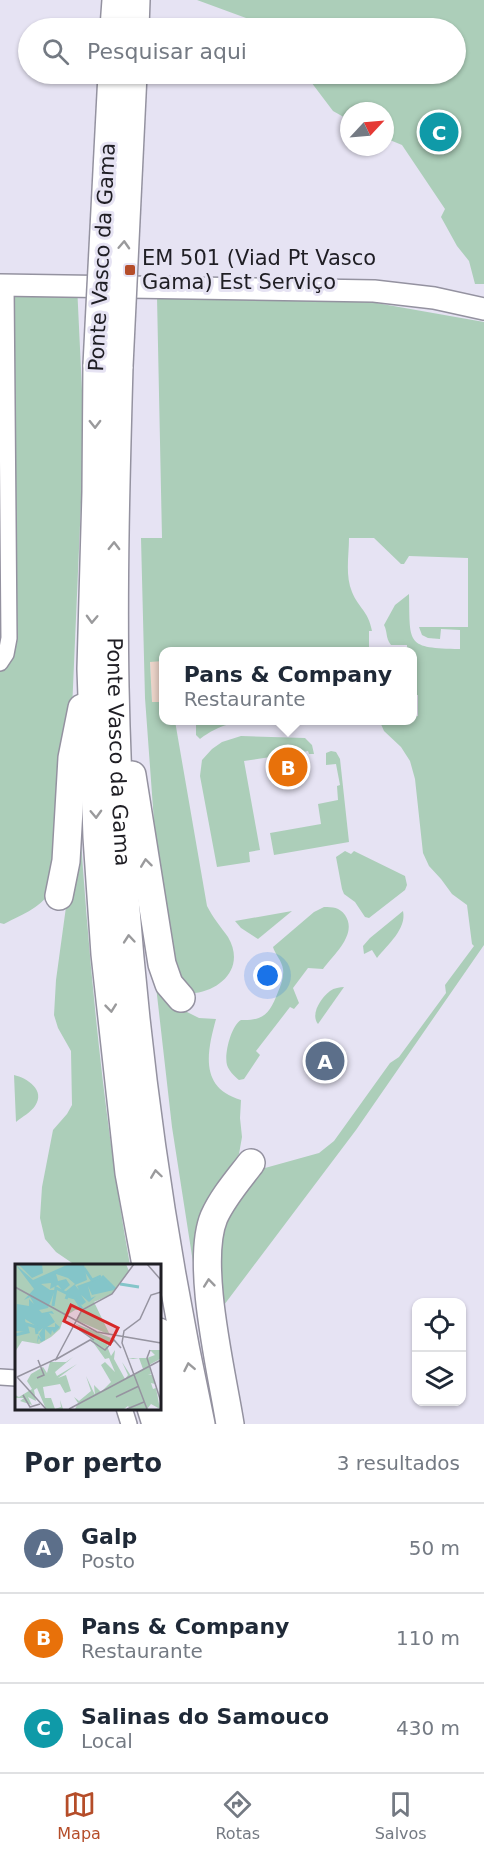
<!DOCTYPE html>
<html lang="pt">
<head>
<meta charset="utf-8">
<style>
	body { margin:0; font-family:"DejaVu Sans",sans-serif; background:#f6f6f7; color:#1f2937 }
	.controls { position:absolute; right:18px; bottom:18px; display:grid; overflow:hidden; border-radius:12px; box-shadow:0 2px 4px #0004 }
	.controls button { width:54px; height:54px; display:grid; place-items:center; padding:0; border:0; border-bottom:2px solid #e0e1e3; background:#fff; color:#1f2937; font:30px sans-serif }
	.compass { position:absolute; left:340px; top:102px; width:54px; height:54px; border-radius:50%; background:#fff; box-shadow:0 2px 4px #0004; rotate:64deg }
	.you { position:absolute; left:268px; top:976px; width:21px; height:21px; margin:-15px; border:4px solid #fff; border-radius:50%; background:#1a73e8; box-shadow:0 0 0 9px #1a73e833 }
	.badge { display:grid; place-items:center; width:39px; height:39px; border-radius:50%; background:#b54d29; color:#fff; font-size:20px; font-weight:700 }
	.pin { position:absolute; translate:-50% -50%; border:3px solid #fff; box-shadow:0 2px 6px #0006 }
	.popup { position:absolute; left:159px; top:647px; width:258px; height:78px; box-sizing:border-box; display:grid; place-content:center; border-radius:12px; background:#fff; filter:drop-shadow(0 2px 4px #0005); font-size:20px; white-space:nowrap; color:#747a83 }
	.popup b { font-size:22px; color:#1f2937 }
	.popup::after { content:''; position:absolute; left:50%; top:100%; margin-left:-12px; border:12px solid transparent; border-top-color:#fff }
	.list { margin:0; padding:0; list-style:none }
	h2 { display:flex; justify-content:space-between; align-items:center; height:78px; margin:0; padding:0 24px; font-size:26px }
	h2 small { font-size:20px; font-weight:400; color:#747a83 }
	.list li { display:grid; grid-template-columns:39px 1fr auto; gap:18px; align-items:center; box-sizing:border-box; height:90px; padding:0 24px; border-top:2px solid #e0e1e3 }
	.list b { display:block; font-size:22px; white-space:nowrap }
	.list p { margin:0; font-size:20px; white-space:nowrap; color:#747a83 }
	.list em { font-size:20px; font-style:normal; color:#747a83 }
	.icon { flex:none; width:33px; height:33px; fill:none; stroke:currentColor; stroke-width:2; stroke-linecap:round; stroke-linejoin:round }
	.map { position:relative; flex:none; width:484px; height:1424px; overflow:hidden }
	.search { position:absolute; background:#fff; box-shadow:0 2px 4px #0004; left:18px; right:18px; top:18px; height:66px; display:flex; align-items:center; gap:15px; box-sizing:border-box; padding:0 21px; border-radius:33px; color:#747a83; font-size:22px }
	.sheet { height:348px; background:#fff }
	nav { display:flex; justify-content:space-around; align-items:center; box-sizing:border-box; height:84px; border-top:2px solid #e0e1e3; background:#fff; font-size:16px; color:#747a83 }
	nav a { display:grid; justify-items:center; gap:3px }
	nav .on { color:#b54d29 }
	.map>svg:first-child { display:block }
	.industrial { fill:#eed6cb }
	.green { fill:#acceb9 }
	.lines { fill:none; stroke-linecap:round; stroke-linejoin:round }
	.street-casing { stroke:#9492a0; stroke-width:18 }
	.secondary-casing { stroke:#9492a0; stroke-width:24 }
	.highway-casing { stroke:#9492a0; stroke-width:30 }
	.street { stroke:#fff; stroke-width:15 }
	.secondary { stroke:#fff; stroke-width:21 }
	.highway { stroke:#fff; stroke-width:27 }
	.highway-bridge-casing { stroke:#9492a0; stroke-width:30; stroke-linecap:butt }
	.highway-bridge { stroke:#fff; stroke-width:27 }
	.oneway { stroke:#9a9a9c }
	.poi-dot { fill:#b54d29; stroke:#e6e3f3; stroke-width:2 }
	.labels { text-anchor:middle; dominant-baseline:central; stroke-width:6; stroke-linejoin:round; paint-order:stroke }
	.street-label { font-size:21px; fill:#1f1e24; stroke:#e6e3f3 }
	.poi-label { font-size:21px; fill:#1f1e24; stroke:#e6e3f3; text-anchor:start }
	.inset-river { fill:none; stroke:#84c5c9; stroke-width:3 }
	.inset-road { fill:none; stroke:#9694a0; stroke-width:1.5 }
	.view { fill:#d62828; fill-opacity:0.15; stroke:#d62828; stroke-width:3 }
	.inset-edge { fill:none; stroke:#1f1e24; stroke-width:3 }
</style>
</head>
<body>
<div class="map">
<svg width="484" height="1424" viewBox="0 0 484 1424">
	<rect width="100%" height="100%" fill="#e6e3f3"/>
	<path class="industrial" d="M150,661H163V702L152,703Z"/>
	<g class="green">
		<path d="M197,0H484V284H475L469,261L457,246L441,217L445,209L402,145L385,138V111H349V120L333,111L305,74H456V28H264L246,18Z"/>
		<path d="M6,285H77L84,433L72,710L54,887C41,908 25,913 4,924L0,923V663L6,654Z"/>
		<path d="M157,297L348,298L484,322V945L356,1130L221,1309L218,1275L224,1219L250,1181L265,1168L319,1153L334,1141L390,1063L399,1057L446,993L445,985L474,946L472,944L467,905L452,894L441,879L429,866L423,853L415,779L410,761L401,747L384,731L380,722L412,720L413,717L418,716V695H413L412,652L407,651V645H391C385,637 388,633 384,625L395,605L409,594C410,645 406,648 460,649V630L441,629L440,639L428,638L422,635L419,627H468V558L409,556L404,564H401L374,538H349C349,556 345,575 352,592C359,609 368,610 372,631H369V651L164,652L163,661L150,662L152,702H163L164,720L175,721L207,906C213,918 221,927 228,937C245,966 223,989 195,993L185,986L173,967L156,849L145,698L141,538H162Z"/>
		<path d="M196,721V720L290,721C254,722 230,716 200,739L196,735Z"/>
		<path d="M241,736L305,738L312,745L314,754H309L308,751L288,755V758L278,759L277,756L244,761L260,850L249,852L250,862L217,867L200,776L202,760L212,749L222,742Z"/>
		<path d="M331,751L336,752L340,759L349,842L274,855L270,833L321,824L318,804L338,800L337,786L340,785L336,764L326,765V753Z"/>
		<path d="M79,812C89,963 103,1115 130,1265H75L56,1252L45,1239L40,1218L42,1187L53,1130L67,1114L72,1105L71,1051L58,1028L54,1015L56,980Z"/>
		<path d="M345,851L351,854L354,851L405,876L407,885L405,890L369,918L365,917L355,902L344,894L342,889L336,857Z"/>
		<path d="M324,907C333,907 339,907 345,915C358,934 334,954 323,969L308,968L293,988L299,1003L294,1009L290,1007L256,1051L260,1055L244,1079L239,1080C234,1076 229,1071 227,1065C224,1054 231,1026 241,1020C264,1021 270,1013 278,992C281,985 284,977 283,969C282,961 275,954 273,947L314,912Z"/>
		<path d="M292,911L258,939L241,928L235,921Z"/>
		<path d="M403,911C407,929 387,945 377,958L372,950L364,954L363,946L370,938Z"/>
		<path d="M152,951L177,1007L199,1018L216,1019C207,1052 199,1088 241,1100L240,1118L242,1137L239,1154L227,1175L201,1314L172,1127Z"/>
		<path d="M344,987L318,1024C310,1014 321,998 330,991C334,988 340,987 344,987Z"/>
		<path d="M14,1075C27,1078 46,1090 35,1106C31,1112 22,1117 16,1122Z"/>
	</g>
	<g class="lines">
		<g class="street-casing">
			<g id="street">
				<path d="M0,663L6,654L9,638L6,285"/>
				<path d="M0,1377L16,1378"/>
				<path d="M124,1408L129,1424"/>
			</g>
		</g>
		<g class="secondary-casing">
			<path id="secondary" d="M0,285L374,291L434,298L484,309"/>
		</g>
		<g class="highway-casing">
			<g id="highway">
				<path d="M114,28L116,0"/>
				<path d="M135,28L136,0"/>
				<path d="M97,365L96,492L91,669L97,837L105,954L129,1173L146,1265"/>
				<path id="s1" d="M119,366C116,473 113,580 115,687C120,934 149,1182 201,1424"/>
				<path d="M132,775L162,964L169,984L181,998"/>
				<path d="M59,896L66,861L72,758L82,708"/>
				<path d="M159,1332L177,1424"/>
				<path d="M151,1408L156,1424"/>
				<path d="M230,1424C222,1373 195,1263 214,1217C223,1197 238,1180 251,1163"/>
			</g>
		</g>
		<use href="#street" class="street"/>
		<use href="#secondary" class="secondary"/>
		<use href="#highway" class="highway"/>
		<g class="highway-bridge-casing">
			<g id="highway-bridge">
				<path d="M97,365L112,74"/>
				<path d="M119,366L133,74"/>
			</g>
		</g>
		<use href="#highway-bridge" class="highway-bridge"/>
	</g>
	<defs><path id="oneway-chevron" d="M-2-3.5L2.5 0L-2 3.5" fill="none" stroke-width="1.6" stroke-linecap="round" stroke-linejoin="round" transform="scale(1.5)"/></defs>
	<g class="oneway">
		<use href="#oneway-chevron" transform="translate(124 245) rotate(-87)"/>
		<use href="#oneway-chevron" transform="translate(95 424) rotate(89)"/>
		<use href="#oneway-chevron" transform="translate(114 546) rotate(-89)"/>
		<use href="#oneway-chevron" transform="translate(92 619) rotate(92)"/>
		<use href="#oneway-chevron" transform="translate(96 814) rotate(88)"/>
		<use href="#oneway-chevron" transform="translate(146 863) rotate(-97)"/>
		<use href="#oneway-chevron" transform="translate(129 939) rotate(-95)"/>
		<use href="#oneway-chevron" transform="translate(111 1008) rotate(84)"/>
		<use href="#oneway-chevron" transform="translate(156 1174) rotate(-98)"/>
		<use href="#oneway-chevron" transform="translate(209 1283) rotate(-96)"/>
		<use href="#oneway-chevron" transform="translate(189 1367) rotate(-101)"/>
	</g>
	<rect class="poi-dot" x="124" y="264" width="12" height="12" rx="3"/>
	<g class="labels">
		<g class="street-label">
			<text transform="translate(102 257) rotate(-87)">Ponte Vasco da Gama</text>
			<text stroke="none"><textPath href="#s1" startOffset="386">Ponte Vasco da Gama</textPath></text>
		</g>
		<g class="poi-label">
			<text x="142" y="258">EM 501 (Viad Pt Vasco<tspan x="142" dy="24">Gama) Est Serviço</tspan></text>
		</g>
	</g>
	<g transform="translate(15 1264)">
		<rect width="146" height="146" fill="#e6e3f3"/>
		<path d="M0,0H111L114,7L97,30L79,38L95,71L61,56L66,46H60L49,53L45,65L36,73L24,80L7,77L0,88ZM59,59L96,74L92,82L96,92L100,86L99,95L110,115L113,111L107,98L116,112L128,105L124,94L118,95L113,94H132L140,91L135,86H145V95L134,101L136,110H133L137,111L140,120L136,119L138,125L141,124L145,145L136,140L132,145H115L113,142L109,145H60L63,139L59,133L64,137L76,127L71,112L80,131L79,121L86,128L96,118L86,101L90,98L100,108L94,94L90,95L70,67ZM58,93L40,108L42,112L62,100L43,114L51,111L56,127L50,129L45,120L28,123L30,134H36L40,145L46,143L45,136L48,145H31L22,124L19,126L21,137L13,133L17,141L5,137L9,134H0V131L4,133L17,125L12,117L16,110L28,103L32,109L35,98H51Z" fill="#acceb9"/>
		<path d="M0,0L18,16L54,0H69L72,16L60,21L64,26L62,22L87,13L99,26L77,31L73,22L76,34L81,32L74,38L66,31L71,38L67,41L50,28L60,20L53,14L41,10L43,17L51,15L55,21L48,27L43,21L35,25L36,19L26,20L35,26H40L33,44L24,46L27,49L37,47L39,50L34,49L40,58L32,63H40V59L45,63L39,69L37,66L36,71L30,65V76L26,78L24,74L22,79L23,71L27,76L24,70L28,64L23,68L21,62L10,55L12,68L0,67L2,40L14,42V35L19,40L15,33L9,36L19,25ZM3,0H27L28,9L17,14Z" fill="#84c5c9"/>
		<path class="inset-river" d="M69,4L77,16L86,12M87,12L100,25M105,20L124,23M53,32L60,34L67,45M38,42L41,24L53,30L51,35M0,71L13,68L11,60L21,63L22,70"/>
		<path class="inset-road" d="M132,0L146,16M0,23L82,68L146,79M59,62L79,76M135,86L132,94L146,138M40,96L75,76L90,86L99,76L106,84M2,113L41,95L67,46L97,30L119,0M2,113L31,145M22,114L29,111L23,96M8,131L15,143L25,140M101,133L124,122M54,145L146,96M112,145L129,138M132,145L107,79L109,67L125,55L136,31L146,28"/>
		<path class="view" d="M56,41L103,64L95,80L49,57Z"/>
		<rect width="146" height="146" class="inset-edge"/>
	</g>
</svg>
<div class="controls">
<button><svg class="icon" aria-label="locate" viewBox="0 0 24 24"><circle cx="12" cy="12" r="6"/><path d="M12 2v4M12 18v4M2 12h4M18 12h4"/></svg></button>
<button><svg class="icon" aria-label="layers" viewBox="0 0 24 24"><path d="M12 4l9 5-9 5-9-5zM3 14l9 5 9-5"/></svg></button>
</div>
<svg class="compass" viewBox="-18 -18 36 36"><path d="M0-13l5 13h-10z" fill="#e53935"/><path d="M0 13l5-13h-10z" fill="#747a83"/></svg>
<div class="you"></div>
<div class="pin badge" style="left:325px;top:1061px;background:#5c6f8a">A</div>
<div class="pin badge" style="left:288px;top:767px;background:#e8710a">B</div>
<div class="popup"><b>Pans &amp; Company</b>Restaurante</div>
<div class="pin badge" style="left:439px;top:132px;background:#0f9aa8">C</div>
<div class="search"><svg class="icon" aria-label="search" viewBox="0 0 24 24"><circle cx="10" cy="10" r="6"/><path d="M15 15l6 6"/></svg>Pesquisar aqui</div>
</div>
<section class="sheet">
<h2>Por perto<small>3 resultados</small></h2>
<ul class="list">
<li><span class="badge" style="background:#5c6f8a">A</span><div><b>Galp</b><p>Posto</p></div><em>50 m</em></li>
<li><span class="badge" style="background:#e8710a">B</span><div><b>Pans &amp; Company</b><p>Restaurante</p></div><em>110 m</em></li>
<li><span class="badge" style="background:#0f9aa8">C</span><div><b>Salinas do Samouco</b><p>Local</p></div><em>430 m</em></li>
</ul>
</section>
<nav>
<a class="on"><svg class="icon" aria-label="map" viewBox="0 0 24 24"><path d="M3 6l6-2 6 2 6-2v14l-6 2-6-2-6 2zM9 4v14M15 6v14"/></svg>Mapa</a>
<a><svg class="icon" aria-label="directions" viewBox="0 0 24 24"><path d="M12 3l9 9-9 9-9-9zM9 14v-3h6M13 9l2 2-2 2"/></svg>Rotas</a>
<a><svg class="icon" aria-label="saved" viewBox="0 0 24 24"><path d="M7 4h10v16l-5-4-5 4z"/></svg>Salvos</a>
</nav>
</body>
</html>
